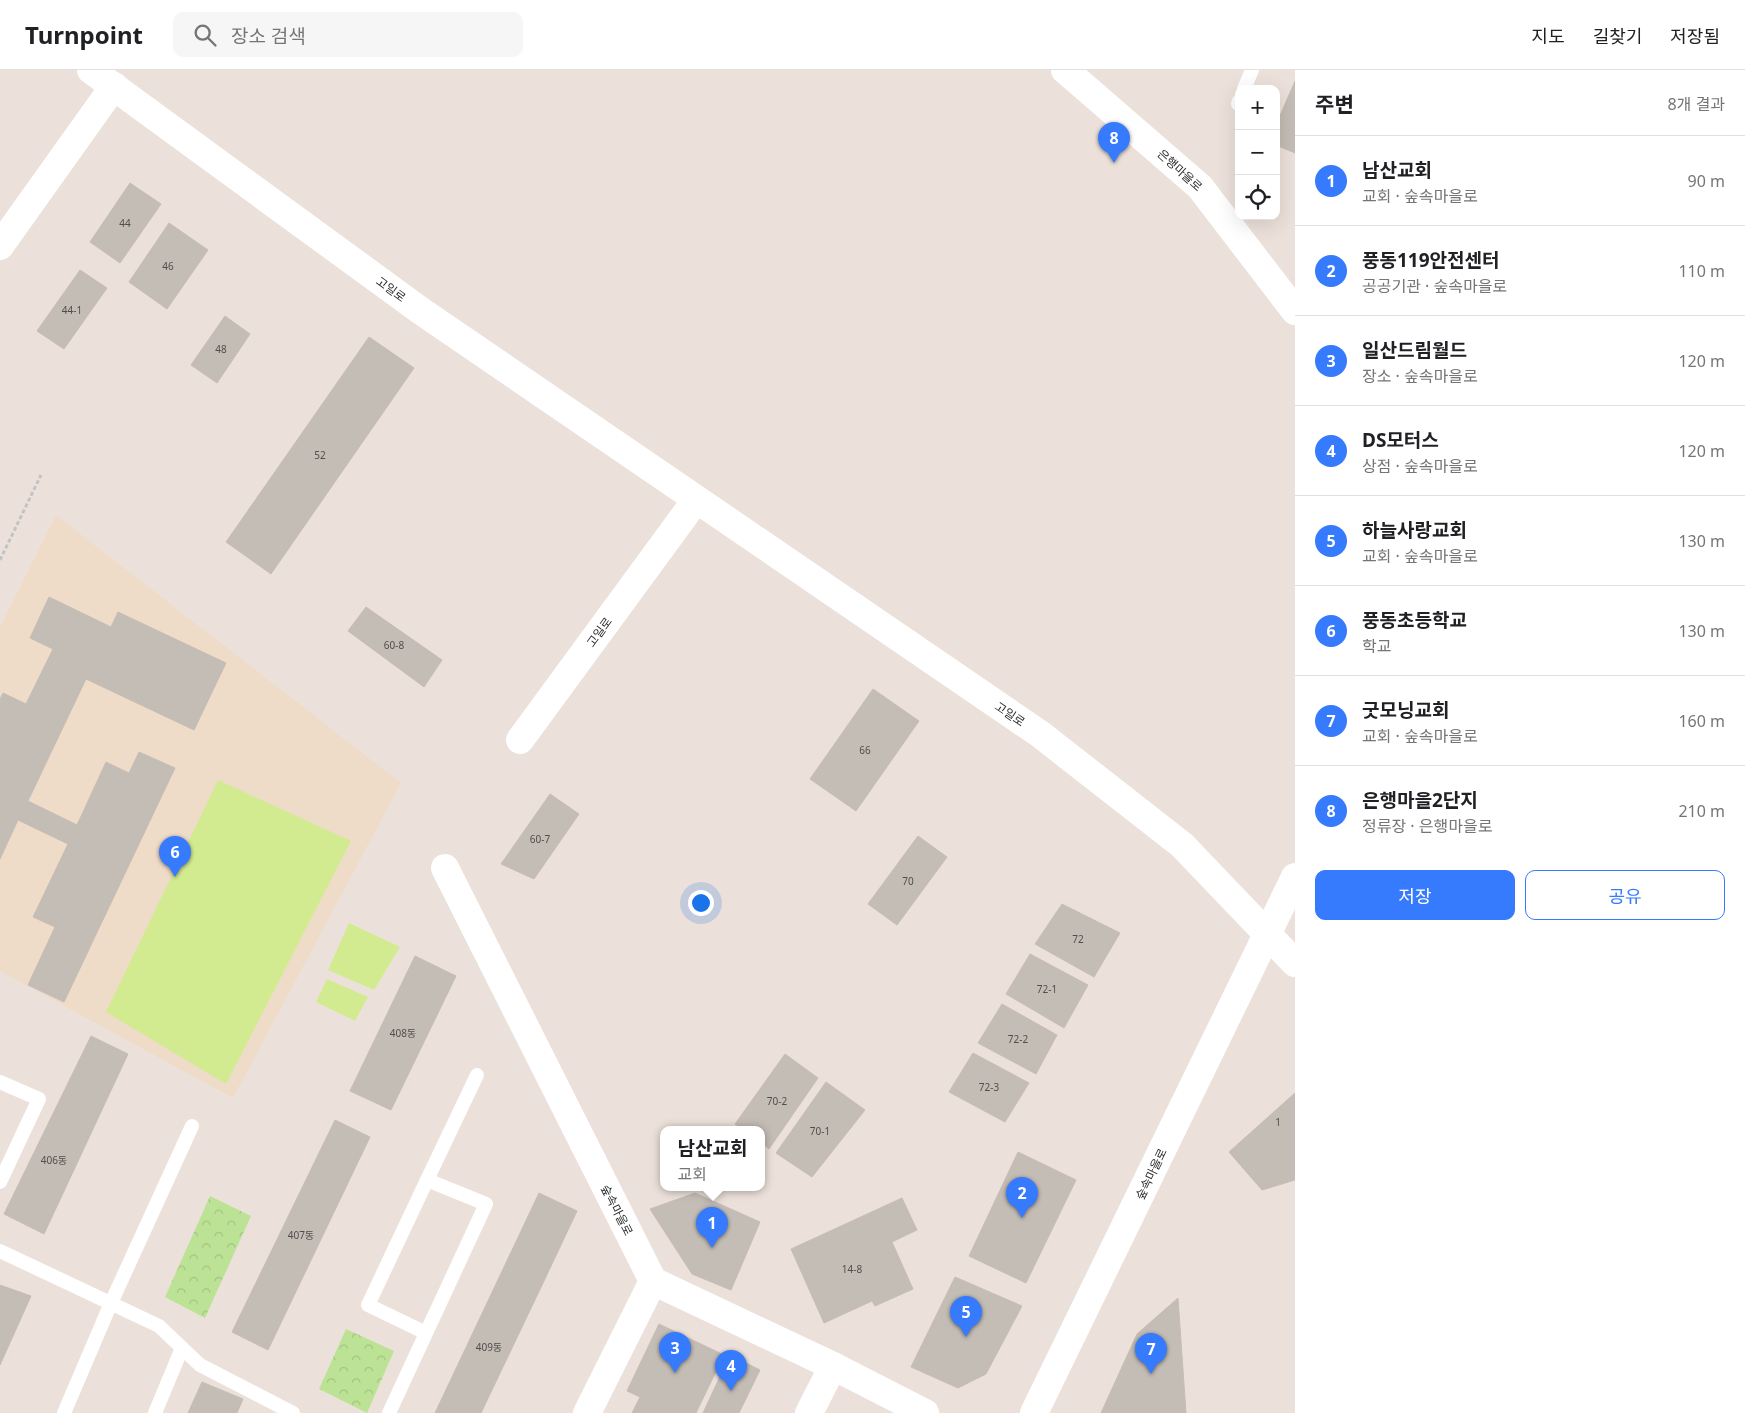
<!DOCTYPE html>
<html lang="ko">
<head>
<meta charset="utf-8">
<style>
	body { margin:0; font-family:"Noto Sans","Noto Sans KR",sans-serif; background:#f6f6f6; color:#202124 }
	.controls { position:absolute; right:15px; top:15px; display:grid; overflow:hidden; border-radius:10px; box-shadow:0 5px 20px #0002 }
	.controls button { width:45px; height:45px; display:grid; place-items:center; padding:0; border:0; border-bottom:1px solid #e0e0e0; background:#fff; color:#202124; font:25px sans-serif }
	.you { position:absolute; left:700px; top:832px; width:18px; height:18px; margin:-12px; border:4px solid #fff; border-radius:50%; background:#1a73e8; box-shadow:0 0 0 8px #1a73e833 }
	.badge { display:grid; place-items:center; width:32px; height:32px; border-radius:50%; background:#367afd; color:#fff; font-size:16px; font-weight:700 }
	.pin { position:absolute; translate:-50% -41px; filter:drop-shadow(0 1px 2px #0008) }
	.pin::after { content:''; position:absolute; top:26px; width:18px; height:15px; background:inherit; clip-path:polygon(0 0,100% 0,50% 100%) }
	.popup { position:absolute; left:660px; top:1056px; width:105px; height:65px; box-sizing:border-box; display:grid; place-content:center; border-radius:10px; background:#fff; filter:drop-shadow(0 1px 4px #0005); font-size:16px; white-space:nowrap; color:#757577 }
	.popup b { font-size:19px; color:#202124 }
	.popup::after { content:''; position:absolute; left:50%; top:100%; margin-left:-10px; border:10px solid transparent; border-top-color:#fff }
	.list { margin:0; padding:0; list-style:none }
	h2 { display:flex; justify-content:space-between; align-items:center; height:65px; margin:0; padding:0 20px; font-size:21px }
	h2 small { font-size:16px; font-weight:400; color:#757577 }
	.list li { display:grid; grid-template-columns:32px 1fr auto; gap:15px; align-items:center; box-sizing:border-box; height:90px; padding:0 20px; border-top:1px solid #e0e0e0 }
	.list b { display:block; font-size:19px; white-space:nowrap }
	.list p { margin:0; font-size:16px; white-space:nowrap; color:#757577 }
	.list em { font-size:16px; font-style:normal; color:#757577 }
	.actions { display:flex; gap:10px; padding:15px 20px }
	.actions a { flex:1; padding:11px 0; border:1px solid #367afd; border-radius:10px; text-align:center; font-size:18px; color:#367afd }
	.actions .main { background:#367afd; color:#fff }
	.icon { flex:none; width:28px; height:28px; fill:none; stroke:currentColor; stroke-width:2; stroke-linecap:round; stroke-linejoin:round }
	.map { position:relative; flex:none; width:1295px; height:1343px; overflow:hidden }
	header { display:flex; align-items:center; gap:30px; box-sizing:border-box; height:70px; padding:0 25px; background:#fff; border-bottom:1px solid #e0e0e0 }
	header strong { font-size:24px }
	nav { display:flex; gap:28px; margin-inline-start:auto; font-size:18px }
	.search { width:350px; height:45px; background:#f6f6f6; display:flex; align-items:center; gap:12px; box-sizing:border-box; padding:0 18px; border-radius:10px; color:#757577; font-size:19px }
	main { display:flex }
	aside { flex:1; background:#fff }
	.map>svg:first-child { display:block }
	.education { fill:#eedcc9 }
	.park { fill:url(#park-crowns) }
	.pitch { fill:#d3eb90 }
	.building { fill:#c4bdb6; stroke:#c7bdb4 }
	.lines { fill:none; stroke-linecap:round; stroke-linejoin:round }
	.path { stroke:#c3c3c3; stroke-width:3; stroke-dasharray:4 2.5; stroke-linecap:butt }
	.lane { stroke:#fff; stroke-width:14 }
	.street { stroke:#fff; stroke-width:28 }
	.secondary { stroke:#fff; stroke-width:28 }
	.labels { text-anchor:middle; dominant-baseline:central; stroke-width:5; stroke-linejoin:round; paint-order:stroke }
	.number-label { font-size:10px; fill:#504e4c }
	.street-label { font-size:12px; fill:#292929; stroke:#fff }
</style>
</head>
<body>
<header>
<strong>Turnpoint</strong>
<div class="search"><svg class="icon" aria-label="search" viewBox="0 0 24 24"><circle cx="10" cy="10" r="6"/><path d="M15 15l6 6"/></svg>장소 검색</div>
<nav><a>지도</a><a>길찾기</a><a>저장됨</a></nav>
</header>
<main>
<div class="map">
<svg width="1295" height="1343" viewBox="0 0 1295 1343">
	<defs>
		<pattern id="park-crowns" width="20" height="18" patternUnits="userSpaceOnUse" patternTransform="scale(1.25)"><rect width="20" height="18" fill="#bce395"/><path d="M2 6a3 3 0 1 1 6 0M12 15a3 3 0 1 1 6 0" fill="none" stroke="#a2c380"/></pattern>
	</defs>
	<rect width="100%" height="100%" fill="#ece1da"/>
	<path class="education" d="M56,445L401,713L233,1028L0,901V557Z"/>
	<g class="park">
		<path d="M210,1126L251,1146L205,1248L165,1227Z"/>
		<path d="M346,1259L394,1281L367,1343L319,1319Z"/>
	</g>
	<g class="pitch">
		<path d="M218,710L351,771L226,1014L106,942Z"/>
		<path d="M349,853L400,877L374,920L328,900Z"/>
		<path d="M327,909L368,927L355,951L316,932Z"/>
	</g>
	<g class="building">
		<path d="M1295,11V83L1276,75V55Z"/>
		<path d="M130,113L161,134L120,193L90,172Z"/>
		<path d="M169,153L208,180L167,239L129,212Z"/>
		<path d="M80,200L107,218L64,279L37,261Z"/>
		<path d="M225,246L250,264L217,313L191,295Z"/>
		<path d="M369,267L414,298L271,504L226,472Z"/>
		<path d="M49,527L111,557L118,542L226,593L194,660L86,609L28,731L77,755L106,692L129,703L139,682L175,698L64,932L28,915L55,857L33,847L68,774L18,750L0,789V629L3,623L26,634L53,579L30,568Z"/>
		<path d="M366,537L442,590L424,617L348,561Z"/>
		<path d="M873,619L919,651L856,741L810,709Z"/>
		<path d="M550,724L579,744L534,809L501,794Z"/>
		<path d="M918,766L947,787L897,855L868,834Z"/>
		<path d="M1062,834L1120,863L1094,907L1035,874Z"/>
		<path d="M1030,884L1088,915L1064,958L1006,924Z"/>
		<path d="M415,886L456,906L391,1040L350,1021Z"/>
		<path d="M1002,934L1057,965L1036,1004L978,973Z"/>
		<path d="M91,966L128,984L44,1164L4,1144Z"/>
		<path d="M973,983L1029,1013L1005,1052L949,1022Z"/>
		<path d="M785,984L818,1008L769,1079L761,1072V1059H743L735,1054Z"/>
		<path d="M826,1012L865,1040L812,1107L776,1083Z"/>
		<path d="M1295,1023V1110L1262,1120L1229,1082Z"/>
		<path d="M335,1050L370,1067L268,1280L232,1262Z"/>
		<path d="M1018,1082L1076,1110L1026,1213L969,1186Z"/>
		<path d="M539,1123L577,1141L544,1211L481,1343H435Z"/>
		<path d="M695,1123L760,1152L731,1220L692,1204L650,1139Z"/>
		<path d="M902,1128L917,1160L892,1172L913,1219L875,1236L872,1231L824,1253L791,1179Z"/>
		<path d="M955,1207L1022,1236L986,1304L958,1318L911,1297Z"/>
		<path d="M0,1215L31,1226L0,1295Z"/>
		<path d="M1178,1228L1186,1343H1101L1137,1264Z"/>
		<path d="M659,1254L724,1285L696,1343H632L640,1327L627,1321Z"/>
		<path d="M730,1285L760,1300L739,1343H703Z"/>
		<path d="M202,1312L243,1329L237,1343H188Z"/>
	</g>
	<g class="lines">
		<path class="path" d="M0,490L41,405"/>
		<g class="lane">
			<path d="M1244,19L1252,0"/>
			<path d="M1238,34L1239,31"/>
			<path d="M0,1012L39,1029L0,1112"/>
			<path d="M427,1110L477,1005"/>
			<path d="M0,1181L159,1256L200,1295L293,1343"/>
			<path d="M64,1343L111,1233L192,1056"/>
			<path d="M155,1343L182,1278"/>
			<path d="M389,1343L486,1134L427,1110L368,1235L426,1263"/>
		</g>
		<g class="street">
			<path d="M0,176L114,16"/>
			<path d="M520,670L696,430"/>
			<path d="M445,798L653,1211L833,1296L925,1343"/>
			<path d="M587,1343L653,1211"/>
			<path d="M809,1343L833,1296"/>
		</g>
		<g class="secondary">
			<path d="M91,0L421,241L1040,664L1182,775L1295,893"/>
			<path d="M1065,0L1200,117L1295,241"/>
			<path d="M1034,1343L1295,807"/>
		</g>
	</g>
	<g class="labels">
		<g class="number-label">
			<text x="125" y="153">44</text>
			<text x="168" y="196">46</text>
			<text x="72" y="240">44-1</text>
			<text x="221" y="279">48</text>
			<text x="320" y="385">52</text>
			<text x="394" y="575">60-8</text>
			<text x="865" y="680">66</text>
			<text x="540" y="769">60-7</text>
			<text x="908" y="811">70</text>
			<text x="1078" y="869">72</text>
			<text x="1047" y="919">72-1</text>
			<text x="403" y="963">408동</text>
			<text x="1018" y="969">72-2</text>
			<text x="989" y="1017">72-3</text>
			<text x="777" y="1031">70-2</text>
			<text x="1278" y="1052">1</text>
			<text x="820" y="1061">70-1</text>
			<text x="54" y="1090">406동</text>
			<text x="301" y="1165">407동</text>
			<text x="852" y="1199">14-8</text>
			<text x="489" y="1277">409동</text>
		</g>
		<g class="street-label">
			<text transform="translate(1180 100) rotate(42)">은행마을로</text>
			<text transform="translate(391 219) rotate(36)">고일로</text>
			<text transform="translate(599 562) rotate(-54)">고일로</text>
			<text transform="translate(1010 644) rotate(34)">고일로</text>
			<text transform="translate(1151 1104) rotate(-64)">숲속마을로</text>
			<text transform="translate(617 1140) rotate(63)">숲속마을로</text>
		</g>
	</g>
</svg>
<div class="controls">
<button>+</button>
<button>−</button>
<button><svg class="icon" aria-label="locate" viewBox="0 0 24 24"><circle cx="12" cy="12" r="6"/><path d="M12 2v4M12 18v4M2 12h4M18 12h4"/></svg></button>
</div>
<div class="you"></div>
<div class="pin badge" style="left:712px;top:1178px">1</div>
<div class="popup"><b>남산교회</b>교회</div>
<div class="pin badge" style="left:1022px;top:1148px">2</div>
<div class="pin badge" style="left:675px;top:1303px">3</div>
<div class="pin badge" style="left:731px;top:1321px">4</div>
<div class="pin badge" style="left:966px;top:1267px">5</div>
<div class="pin badge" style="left:175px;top:807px">6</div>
<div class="pin badge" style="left:1151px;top:1304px">7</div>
<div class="pin badge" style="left:1114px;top:93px">8</div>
</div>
<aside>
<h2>주변<small>8개 결과</small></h2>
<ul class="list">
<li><span class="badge">1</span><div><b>남산교회</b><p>교회 · 숲속마을로</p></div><em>90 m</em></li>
<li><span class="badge">2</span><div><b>풍동119안전센터</b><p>공공기관 · 숲속마을로</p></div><em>110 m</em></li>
<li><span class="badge">3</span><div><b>일산드림월드</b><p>장소 · 숲속마을로</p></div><em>120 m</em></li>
<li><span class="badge">4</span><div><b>DS모터스</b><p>상점 · 숲속마을로</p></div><em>120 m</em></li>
<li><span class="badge">5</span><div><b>하늘사랑교회</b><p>교회 · 숲속마을로</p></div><em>130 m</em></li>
<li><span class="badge">6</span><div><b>풍동초등학교</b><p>학교</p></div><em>130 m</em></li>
<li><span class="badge">7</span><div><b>굿모닝교회</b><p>교회 · 숲속마을로</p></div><em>160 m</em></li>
<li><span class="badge">8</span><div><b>은행마을2단지</b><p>정류장 · 은행마을로</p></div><em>210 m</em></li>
</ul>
<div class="actions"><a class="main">저장</a><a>공유</a></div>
</aside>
</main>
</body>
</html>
